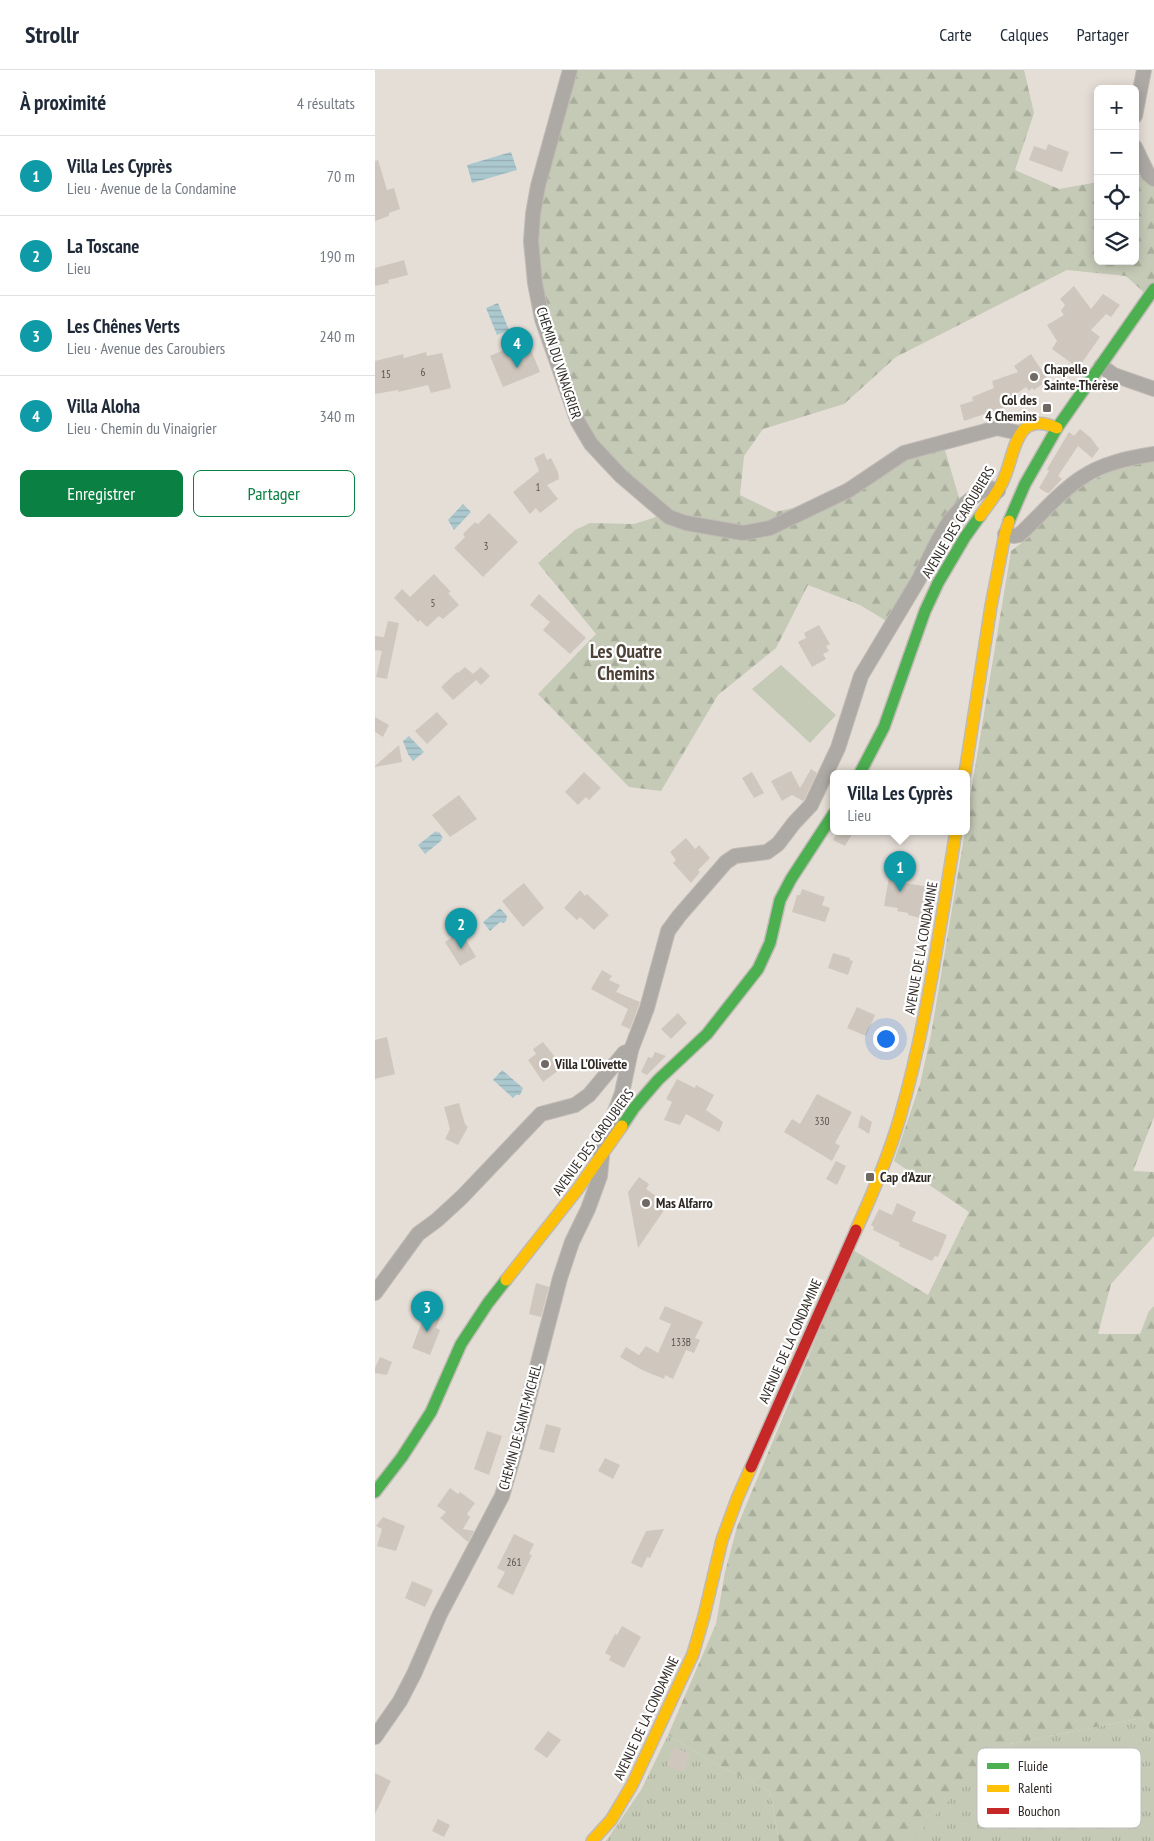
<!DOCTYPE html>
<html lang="fr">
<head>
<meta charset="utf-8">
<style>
	body { margin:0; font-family:"PT Sans Narrow",sans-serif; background:#f2f2f3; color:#1f2937 }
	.controls { position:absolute; right:15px; top:15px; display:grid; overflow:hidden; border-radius:8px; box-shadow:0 2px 12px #0003 }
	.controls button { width:45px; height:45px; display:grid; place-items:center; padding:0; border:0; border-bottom:1px solid #e0e1e3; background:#fff; color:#1f2937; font:25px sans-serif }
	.you { position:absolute; left:510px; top:968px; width:18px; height:18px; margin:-12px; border:4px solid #fff; border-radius:50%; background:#1a73e8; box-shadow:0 0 0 8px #1a73e833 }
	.badge { display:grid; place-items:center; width:32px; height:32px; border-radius:50%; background:#0b8043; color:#fff; font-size:16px; font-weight:700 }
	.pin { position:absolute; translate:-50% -41px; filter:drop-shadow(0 1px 2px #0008) }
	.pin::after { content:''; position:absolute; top:26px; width:18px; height:15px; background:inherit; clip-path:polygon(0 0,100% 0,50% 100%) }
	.popup { position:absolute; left:455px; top:700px; width:140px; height:65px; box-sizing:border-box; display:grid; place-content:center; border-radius:8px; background:#fff; filter:drop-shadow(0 1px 4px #0005); font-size:16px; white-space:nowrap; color:#747a83 }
	.popup b { font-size:19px; color:#1f2937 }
	.popup::after { content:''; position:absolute; left:50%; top:100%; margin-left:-10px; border:10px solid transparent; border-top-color:#fff }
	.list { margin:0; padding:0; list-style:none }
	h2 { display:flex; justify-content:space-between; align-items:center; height:65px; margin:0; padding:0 20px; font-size:21px }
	h2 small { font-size:16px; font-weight:400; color:#747a83 }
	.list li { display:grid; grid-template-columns:32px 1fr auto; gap:15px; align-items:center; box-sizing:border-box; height:80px; padding:0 20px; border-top:1px solid #e0e1e3 }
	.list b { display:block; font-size:19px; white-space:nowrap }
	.list p { margin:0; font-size:16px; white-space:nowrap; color:#747a83 }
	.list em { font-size:16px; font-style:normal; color:#747a83 }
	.actions { display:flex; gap:10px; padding:15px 20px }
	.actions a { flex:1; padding:11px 0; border:1px solid #0b8043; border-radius:8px; text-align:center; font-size:18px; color:#0b8043 }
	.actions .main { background:#0b8043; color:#fff }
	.icon { flex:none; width:28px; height:28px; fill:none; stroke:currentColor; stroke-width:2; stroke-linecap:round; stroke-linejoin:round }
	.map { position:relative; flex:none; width:779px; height:1771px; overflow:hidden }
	header { display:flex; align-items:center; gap:30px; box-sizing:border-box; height:70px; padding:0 25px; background:#fff; border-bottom:1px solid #e0e1e3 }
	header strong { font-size:24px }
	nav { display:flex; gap:28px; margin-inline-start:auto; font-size:18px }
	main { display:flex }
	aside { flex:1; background:#fff }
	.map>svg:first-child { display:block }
	.grass { fill:url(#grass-tufts) }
	.forest { fill:url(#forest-firs) }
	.pitch { fill:#c4cab6 }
	.water { fill:url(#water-rules) }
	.building { fill:#cfc7be }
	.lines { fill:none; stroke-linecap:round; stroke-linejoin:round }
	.street-casing { stroke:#c0bab4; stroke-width:16 }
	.fast-casing { stroke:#c0bab4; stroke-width:14 }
	.slow-casing { stroke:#c0bab4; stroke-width:14 }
	.jam-casing { stroke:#c0bab4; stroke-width:14 }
	.street { stroke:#ada9a4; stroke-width:14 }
	.fast { stroke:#4caf50; stroke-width:11 }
	.slow { stroke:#ffc107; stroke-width:11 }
	.jam { stroke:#c62828; stroke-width:11 }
	.poi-dot { fill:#6f6863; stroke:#fff; stroke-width:2 }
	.labels { text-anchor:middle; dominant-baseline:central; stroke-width:4.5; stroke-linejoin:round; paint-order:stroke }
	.number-label { font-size:11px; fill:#5a534e }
	.street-label { font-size:14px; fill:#2f2925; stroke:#fff }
	.poi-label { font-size:14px; font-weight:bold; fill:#2f2925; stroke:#fff; text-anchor:start }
	.district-label { font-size:19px; font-weight:bold; fill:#4d4238; stroke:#fff }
	.key { fill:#fff; stroke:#c1bfbe; stroke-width:1 }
	.key-label { font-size:14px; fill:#2f2925 }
</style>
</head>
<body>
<header>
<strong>Strollr</strong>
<nav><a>Carte</a><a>Calques</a><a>Partager</a></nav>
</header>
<main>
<aside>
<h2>À proximité<small>4 résultats</small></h2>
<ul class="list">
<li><span class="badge" style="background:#0f9aa8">1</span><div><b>Villa Les Cyprès</b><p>Lieu · Avenue de la Condamine</p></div><em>70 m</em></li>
<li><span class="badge" style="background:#0f9aa8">2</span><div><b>La Toscane</b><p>Lieu</p></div><em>190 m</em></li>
<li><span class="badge" style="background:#0f9aa8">3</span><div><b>Les Chênes Verts</b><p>Lieu · Avenue des Caroubiers</p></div><em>240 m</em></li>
<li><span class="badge" style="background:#0f9aa8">4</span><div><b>Villa Aloha</b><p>Lieu · Chemin du Vinaigrier</p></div><em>340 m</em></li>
</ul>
<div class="actions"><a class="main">Enregistrer</a><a>Partager</a></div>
</aside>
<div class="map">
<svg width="779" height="1771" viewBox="0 0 779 1771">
	<defs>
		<pattern id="grass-tufts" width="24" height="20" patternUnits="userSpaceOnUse" patternTransform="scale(1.25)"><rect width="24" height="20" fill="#c4cab6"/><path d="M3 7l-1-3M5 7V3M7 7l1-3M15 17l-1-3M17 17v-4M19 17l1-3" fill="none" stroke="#a9ae9c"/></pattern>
		<pattern id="forest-firs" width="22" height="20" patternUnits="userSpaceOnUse" patternTransform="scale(1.25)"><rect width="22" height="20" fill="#c4cab6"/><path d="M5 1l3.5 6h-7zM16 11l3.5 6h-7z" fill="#a9ae9c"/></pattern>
		<pattern id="water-rules" width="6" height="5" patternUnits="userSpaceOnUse" patternTransform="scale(1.25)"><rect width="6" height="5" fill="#aac8ce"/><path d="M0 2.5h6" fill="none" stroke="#93acb1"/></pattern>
	</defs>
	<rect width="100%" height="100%" fill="#e5ded7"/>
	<g class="grass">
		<path d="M767,1648L779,1663V1771H534L625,1676Z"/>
		<path d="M293,1665L331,1688L395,1722L404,1771H231L266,1720Z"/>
	</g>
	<g class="forest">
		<path d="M202,0H649L659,43L640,100L684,119L723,112V191H760V86L779,99V225L774,227L751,206L692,200L521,287L469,334L388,359L369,386L365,425L400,442L476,425L531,390L570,380L585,431L518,555L485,535L433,515L401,578L343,625L286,721L254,717L163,624L221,564L163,493L200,460L215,453L259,454L278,448L296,440L246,398L213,363L186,292L167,220L161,167L166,128Z"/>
		<path d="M779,390V1047L758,1101L779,1102V1166L736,1214L723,1264H765L774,1241L779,1236V1663L767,1648L625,1676L539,1768L534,1771H404L395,1722L331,1688L293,1665L341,1554L350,1502L362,1457L478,1180L553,1225L594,1142L519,1091L545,1014L556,965L590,761H591V752L636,481L653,468L687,426L736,401Z"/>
	</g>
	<path class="pitch" d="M406,595L461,645L435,673L377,619Z"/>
	<g class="water">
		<path d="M136,82L142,100L97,113L92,95Z"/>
		<path d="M123,233L134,260L122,265L111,238Z"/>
		<path d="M88,434L96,442L79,460L73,450Z"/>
		<path d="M34,666L49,682L38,691L33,684L28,671Z"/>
		<path d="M61,761L62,763L64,762L68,768L66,769L67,770L50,784L43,775Z"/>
		<path d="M125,838L132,846L131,851L129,853L125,852L115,861L108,852Z"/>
		<path d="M127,1000L148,1018L145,1025H141L138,1028L118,1010Z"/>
	</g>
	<g class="building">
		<path d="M673,74L694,82L687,102L654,90L659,76L671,80Z"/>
		<path d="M3,90L12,120L19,118L25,139L14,143V146L0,151V91Z"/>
		<path d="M29,190L33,205L13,210L14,213L0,216V198Z"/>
		<path d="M699,216L716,239L728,224L745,235L736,247L731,244L716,260L725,267L703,298L677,279L682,271L672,255L689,245L686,241L690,235L685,229Z"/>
		<path d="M152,270L165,302L128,317L115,286Z"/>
		<path d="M51,282L52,286L67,283L76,318L56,323L53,315L23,322V320L0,324V291L28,284L29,288Z"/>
		<path d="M656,284L673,310L659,320L657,318L654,321L651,317L634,329L636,335L589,351L585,335L598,331L597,327L619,318L617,311L643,302L639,296Z"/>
		<path d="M705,359L716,368L724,379L717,388L703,376L683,406L687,409L674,423H672L664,418L674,401L672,399L694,362L699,366Z"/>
		<path d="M169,383L172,390L176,388L183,402L184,409L172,415L183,429L165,443L161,438L155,444L138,422L164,401L159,388Z"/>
		<path d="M114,443L143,472L108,507L79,478L90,467L88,464L100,452L103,454Z"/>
		<path d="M59,504L76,522L73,523L84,535L68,549L64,546L52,557L45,550L43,552L19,528L27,519L35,527Z"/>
		<path d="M164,524L211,568L195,584L168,560L175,552L155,535Z"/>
		<path d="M13,551L24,553L12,609L1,607L7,581L0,580V566L9,567Z"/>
		<path d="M444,555L455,574L451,576L454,581L448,584L451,589L437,597L423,572L431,568L429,563Z"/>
		<path d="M90,597L98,604L106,597L115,606L106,615L101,610L78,630L66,617L82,602L83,603Z"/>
		<path d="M62,642L73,654L52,674L40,661Z"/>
		<path d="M0,647L14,655L8,667L0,662Z"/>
		<path d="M24,675L27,692L0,697V696Z"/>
		<path d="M436,699L442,703L429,730L428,731L417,725L407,731L396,711L416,701L425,718Z"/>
		<path d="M209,702L226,718L214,730L211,727L203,735L190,722Z"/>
		<path d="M377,702L389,723L379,728L367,708Z"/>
		<path d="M84,725L102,749L75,767L57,745Z"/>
		<path d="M463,761H479L470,776L458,770Z"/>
		<path d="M311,768L320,779L324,775L335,788L323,800L325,802L316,813L298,793L301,790L295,782Z"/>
		<path d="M514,807L530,810V813L560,818L554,850L533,845V843L522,841L523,838L509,836Z"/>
		<path d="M149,813L169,838L148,857L127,831Z"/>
		<path d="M427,819L450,827L447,835L455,838L450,852L417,842L422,825H425Z"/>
		<path d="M205,820L210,826L212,824L234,845L219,860L205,847L202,850L189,838Z"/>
		<path d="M86,861L101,887L85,896L70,872Z"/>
		<path d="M458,883L475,888V890L478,891L473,905L453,898Z"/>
		<path d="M227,900L237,906L234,910L245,915L241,922L265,932L255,959L246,955L253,939L216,919Z"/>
		<path d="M482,937L500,945L491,966L472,958Z"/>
		<path d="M303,943L312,953L296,969L286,959Z"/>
		<path d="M12,967L20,1004L0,1009V970Z"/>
		<path d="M168,972L188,997L168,1012L153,990L161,984L158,979Z"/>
		<path d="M280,982L291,986L272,1005L266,1002L273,987L277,988Z"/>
		<path d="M302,1009L320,1018L321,1015L339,1025L331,1040L348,1052L344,1062L311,1044L305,1055L289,1050L297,1032L291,1029Z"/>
		<path d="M442,1024L477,1042L460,1073L465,1076L457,1091L409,1062L417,1049L425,1054Z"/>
		<path d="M84,1033L90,1054L93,1057L83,1075L70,1069L75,1059L69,1037Z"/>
		<path d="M486,1045L497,1052L494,1064L483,1057Z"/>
		<path d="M461,1091L471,1096L462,1115L451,1109Z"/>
		<path d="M264,1107L274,1114L271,1119L281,1126L283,1137L292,1136L263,1178L253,1122Z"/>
		<path d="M522,1133L541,1142L537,1151L572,1165L563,1187L560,1186L557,1191L524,1176L525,1173L498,1160L499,1157L496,1155L504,1139L517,1145Z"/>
		<path d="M161,1213L174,1217L166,1247L154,1244Z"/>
		<path d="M290,1236L328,1252L320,1268L325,1270L319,1283L311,1280L298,1309L290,1305L289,1309L267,1300L245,1287L251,1277L264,1285L271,1276L283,1283L296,1254L284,1249Z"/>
		<path d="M50,1243L65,1248L61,1258L65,1260L55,1285L37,1278Z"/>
		<path d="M5,1287L17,1292L12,1305L0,1303V1298Z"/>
		<path d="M171,1354L186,1358L179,1383L164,1379Z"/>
		<path d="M112,1361L127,1366L114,1405L99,1399Z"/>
		<path d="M230,1388L245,1395L238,1409L223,1401Z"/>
		<path d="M75,1418L83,1424L85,1422L100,1433L92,1444L95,1447L88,1459L99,1461L93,1472L65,1448L71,1442L62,1436Z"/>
		<path d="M8,1447L30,1456L21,1481L2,1476L7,1459L1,1456Z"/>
		<path d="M289,1459L275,1488L272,1487L267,1498L256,1493L271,1461Z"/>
		<path d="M139,1464L159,1474L154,1484L157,1485L138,1525L122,1517L130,1502L122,1498Z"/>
		<path d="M37,1511L58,1520L50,1537L30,1528Z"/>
		<path d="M247,1556L266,1567L249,1598L234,1590L236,1586L230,1583L240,1564L242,1565Z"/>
		<path d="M173,1661L186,1670L172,1688L159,1679Z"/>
		<path d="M299,1677L315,1684L309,1702L292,1696Z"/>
		<path d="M0,1703L16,1711L0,1744Z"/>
		<path d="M63,1749L75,1755L69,1767L57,1761Z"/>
	</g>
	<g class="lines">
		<g class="street-casing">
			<g id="street">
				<path d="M195,0L163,116L158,144L156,171L160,213L167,249L203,352L216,374L246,406L294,447L311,453L368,463L395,458L474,420L529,383L622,358L644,363"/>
				<path d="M760,46L769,0"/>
				<path d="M760,77L773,104L779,109"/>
				<path d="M726,296L739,305L779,319"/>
				<path d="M630,464L639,466L644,465C665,446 683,423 706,408C728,393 754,388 779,384"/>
				<path d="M0,1223L43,1164L62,1150L87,1127L166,1044L200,1035L214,1025L249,983L256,980L272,938L293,861L304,846L351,792L360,786L392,782L403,774L419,753L436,735L463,678L486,606L544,509L562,472L575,450L591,433L605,422L615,418L623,421"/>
				<path d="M0,1667L25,1631L39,1604L65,1544L127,1426L142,1374L185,1208L197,1172L213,1139L225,1106L227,1086L224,1079L226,1067L237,1049L247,1023L256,980"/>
			</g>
		</g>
		<g class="fast-casing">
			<g id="fast">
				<path d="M634,451L650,414L682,358L779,219"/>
				<path d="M485,703L509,657L550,541L563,513L590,467L605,446"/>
				<path d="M247,1056L259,1038L283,1010L332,964L383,899L395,873L405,830L416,809L459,743"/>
				<path d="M0,1422L27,1387L56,1342L86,1274L113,1233L131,1210"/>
			</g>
		</g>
		<g class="slow-casing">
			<g id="slow">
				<path d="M605,446C614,433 625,421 630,406C641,379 641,340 682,358"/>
				<path d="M590,703L616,536L630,464L634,451"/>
				<path d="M481,1160C498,1123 514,1085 525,1047C552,953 565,857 581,761"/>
				<path d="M131,1210L202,1120L247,1056"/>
				<path d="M217,1771L236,1750L257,1715L318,1584L329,1546L347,1470L362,1429L376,1397"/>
			</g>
		</g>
		<g class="jam-casing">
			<path id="jam" d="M376,1397L481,1160"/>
		</g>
		<use href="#street" class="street"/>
		<use href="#fast" class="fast"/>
		<use href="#slow" class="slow"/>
		<use href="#jam" class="jam"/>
	</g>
	<g class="poi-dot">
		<circle cx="659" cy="307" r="5"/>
		<rect x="667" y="333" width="10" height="10" rx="2.5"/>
		<circle cx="170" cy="994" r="5"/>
		<rect x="490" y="1102" width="10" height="10" rx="2.5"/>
		<circle cx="271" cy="1133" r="5"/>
	</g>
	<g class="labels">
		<g class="number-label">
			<text x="48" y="302">6</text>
			<text x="11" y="304">15</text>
			<text x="163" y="417">1</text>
			<text x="111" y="476">3</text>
			<text x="58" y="533">5</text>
			<text x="447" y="1051">330</text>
			<text x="306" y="1272">133B</text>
			<text x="139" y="1492">261</text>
		</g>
		<g class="street-label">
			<text transform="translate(184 293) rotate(72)">CHEMIN DU VINAIGRIER</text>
			<text transform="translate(583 452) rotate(-59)">AVENUE DES CAROUBIERS</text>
			<text transform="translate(546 878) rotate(-80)">AVENUE DE LA CONDAMINE</text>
			<text transform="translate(218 1072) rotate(-54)">AVENUE DES CAROUBIERS</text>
			<text transform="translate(415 1271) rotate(-66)">AVENUE DE LA CONDAMINE</text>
			<text transform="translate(145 1357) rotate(-75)">CHEMIN DE SAINT-MICHEL</text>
			<text transform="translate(271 1648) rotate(-65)">AVENUE DE LA CONDAMINE</text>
		</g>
		<g class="poi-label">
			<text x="669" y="299">Chapelle<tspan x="669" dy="16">Sainte-Thérèse</tspan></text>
			<text x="662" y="330" text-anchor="end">Col des<tspan x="662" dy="16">4 Chemins</tspan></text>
			<text x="180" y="994">Villa L'Olivette</text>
			<text x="505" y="1107">Cap d’Azur</text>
			<text x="281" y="1133">Mas Alfarro</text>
		</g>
		<g class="district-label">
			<text x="251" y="581">Les Quatre<tspan x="251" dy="22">Chemins</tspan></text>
		</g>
	</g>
	<rect x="602" y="1678" width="164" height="80" rx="8" class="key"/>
	<rect x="612" y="1693" width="22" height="6" fill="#4caf50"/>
	<rect x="612" y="1715" width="22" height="7" fill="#ffc107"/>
	<rect x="612" y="1738" width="22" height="6" fill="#c62828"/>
	<g class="key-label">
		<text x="643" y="1701">Fluide</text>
		<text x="643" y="1723">Ralenti</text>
		<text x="643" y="1746">Bouchon</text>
	</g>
</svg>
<div class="controls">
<button>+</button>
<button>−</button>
<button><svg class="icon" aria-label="locate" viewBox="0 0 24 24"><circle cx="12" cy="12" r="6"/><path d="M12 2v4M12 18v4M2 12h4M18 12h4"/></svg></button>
<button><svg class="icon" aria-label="layers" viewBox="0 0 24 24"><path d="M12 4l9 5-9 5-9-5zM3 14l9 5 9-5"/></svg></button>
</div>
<div class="you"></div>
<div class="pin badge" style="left:525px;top:822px;background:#0f9aa8">1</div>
<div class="popup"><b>Villa Les Cyprès</b>Lieu</div>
<div class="pin badge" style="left:86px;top:879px;background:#0f9aa8">2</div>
<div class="pin badge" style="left:52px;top:1262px;background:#0f9aa8">3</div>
<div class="pin badge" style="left:142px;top:298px;background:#0f9aa8">4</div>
</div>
</main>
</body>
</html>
